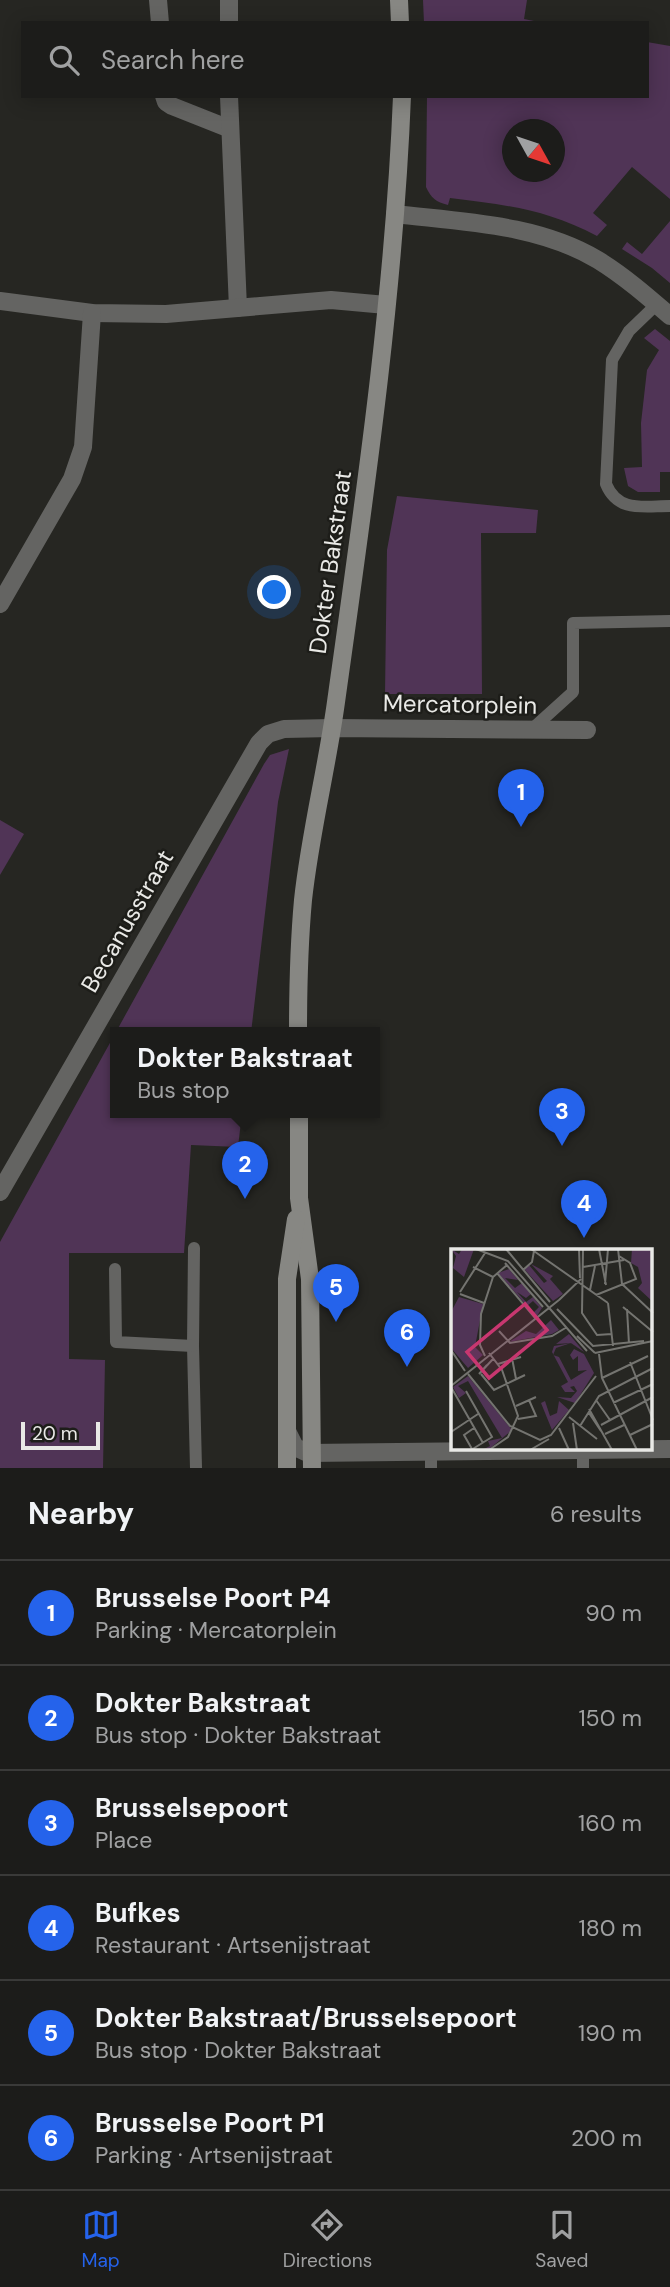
<!DOCTYPE html>
<html lang="en">
<head>
<meta charset="utf-8">
<style>
	body { margin:0; font-family:"DM Sans",sans-serif; background:#292927; color:#f1f3f6 }
	.compass { position:absolute; left:502px; top:119px; width:63px; height:63px; border-radius:50%; background:#1c1c1a; box-shadow:0 4px 18px #0003; rotate:130deg }
	.scale { position:absolute; left:21px; bottom:18px; width:79px; box-sizing:border-box; padding-left:7px; border:4px solid #e9e9e6; border-top:0; font-size:19px; line-height:24px; white-space:nowrap; color:#e9e9e6; -webkit-text-stroke:5px #1d1d19; paint-order:stroke }
	.you { position:absolute; left:275px; top:593px; width:24px; height:24px; margin:-18px; border:5px solid #fff; border-radius:50%; background:#1a73e8; box-shadow:0 0 0 10px #1a73e833 }
	.badge { display:grid; place-items:center; width:46px; height:46px; border-radius:50%; background:#2563eb; color:#fff; font-size:23px; font-weight:700 }
	.pin { position:absolute; translate:-50% -58px; filter:drop-shadow(0 2px 4px #0008) }
	.pin::after { content:''; position:absolute; top:37px; width:24px; height:21px; background:inherit; clip-path:polygon(0 0,100% 0,50% 100%) }
	.popup { position:absolute; left:110px; top:1027px; width:270px; height:91px; box-sizing:border-box; display:grid; place-content:center; border-radius:0px; background:#1c1c1a; filter:drop-shadow(0 2px 5px #0005); font-size:23px; white-space:nowrap; color:#a0a1a2 }
	.popup b { font-size:26px; color:#f1f3f6 }
	.popup::after { content:''; position:absolute; left:50%; top:100%; margin-left:-14px; border:14px solid transparent; border-top-color:#1c1c1a }
	.list { margin:0; padding:0; list-style:none }
	h2 { display:flex; justify-content:space-between; align-items:center; height:91px; margin:0; padding:0 28px; font-size:30px }
	h2 small { font-size:23px; font-weight:400; color:#a0a1a2 }
	.list li { display:grid; grid-template-columns:46px 1fr auto; gap:21px; align-items:center; box-sizing:border-box; height:105px; padding:0 28px; border-top:2px solid #3a3a39 }
	.list b { display:block; font-size:26px; white-space:nowrap }
	.list p { margin:0; font-size:23px; white-space:nowrap; color:#a0a1a2 }
	.list em { font-size:23px; font-style:normal; color:#a0a1a2 }
	.icon { flex:none; width:38px; height:38px; fill:none; stroke:currentColor; stroke-width:2; stroke-linecap:round; stroke-linejoin:round }
	.map { position:relative; flex:none; width:670px; height:1468px; overflow:hidden }
	.search { position:absolute; background:#1c1c1a; box-shadow:0 4px 18px #0003; left:21px; right:21px; top:21px; height:77px; display:flex; align-items:center; gap:18px; box-sizing:border-box; padding:0 24px; border-radius:0px; color:#a0a1a2; font-size:26px }
	.sheet { height:721px; background:#1c1c1a }
	nav { display:flex; justify-content:space-around; align-items:center; box-sizing:border-box; height:98px; border-top:2px solid #3a3a39; background:#1c1c1a; font-size:19px; color:#a0a1a2 }
	nav a { display:grid; justify-items:center; gap:4px }
	nav .on { color:#2563eb }
	.map>svg:first-child { display:block }
	.green { fill:#503456; fill-rule:evenodd }
	.lines { fill:none; stroke-linecap:round; stroke-linejoin:round }
	.lane { stroke:#646462; stroke-width:12 }
	.street { stroke:#646462; stroke-width:18 }
	.secondary { stroke:#878783; stroke-width:18 }
	.labels { text-anchor:middle; dominant-baseline:central; stroke-width:5; stroke-linejoin:round; paint-order:stroke }
	.street-label { font-size:24px; fill:#e9e9e6; stroke:#1d1d19 }
	.inset-road { fill:none; stroke:#747470; stroke-width:2 }
	.view { fill:#c83770; fill-opacity:0.15; stroke:#c83770; stroke-width:3.5 }
	.inset-edge { fill:none; stroke:#e9e9e6; stroke-width:3.5 }
</style>
</head>
<body>
<div class="map">
<svg width="670" height="1468" viewBox="0 0 670 1468">
	<rect width="100%" height="100%" fill="#262622"/>
	<g class="green">
		<path d="M423,0H527L524,19L544,23H424Z"/>
		<path d="M647,42L670,46V199L632,167L593,213L607,225L597,236C546,209 506,205 450,198L448,205C436,202 431,198 426,187L427,96H647ZM512,130H554V172H512Z"/>
		<path d="M670,221V283L652,268L622,249L627,242L642,254Z"/>
		<path d="M655,329L670,341V472H660V492H638L628,486L624,468L642,467L641,423L647,370L659,350L644,338Z"/>
		<path d="M397,496L538,510L536,533H481L482,694H385L387,550Z"/>
		<path d="M289,749L278,802L251,1033H116V1113H242L238,1147L191,1145L184,1253H69V1359L105,1360L103,1468H0V1242L264,764L270,755Z"/>
		<path d="M0,820L24,834L0,875Z"/>
	</g>
	<g class="lines">
		<g class="lane">
			<path d="M656,305L629,331L612,360L606,484C618,513 644,506 670,506"/>
			<path d="M531,730L573,692V623L670,621"/>
			<path d="M194,1248L193,1346L196,1468"/>
			<path d="M115,1269L116,1342L193,1346"/>
			<path d="M431,1468V1452"/>
			<path d="M583,1468V1450"/>
		</g>
		<g class="street">
			<path d="M158,0L160,23"/>
			<path d="M229,0V23"/>
			<path d="M164,96L166,102L172,106L230,129"/>
			<path d="M229,96L238,308"/>
			<path d="M395,214C463,222 538,224 598,260C624,276 647,296 670,316"/>
			<path d="M0,301L92,313L166,314L331,300L386,305"/>
			<path d="M0,604L72,479L83,447L92,313"/>
			<path d="M0,1192L259,743L268,734L284,729L332,728L587,730"/>
			<path d="M288,1433L295,1447L308,1453L670,1449"/>
		</g>
		<g class="secondary">
			<path d="M399,0L400,23"/>
			<path d="M298,1033C298,989 299,944 303,900C310,834 327,768 336,702C364,501 394,299 402,96"/>
			<path d="M299,1113V1198L310,1279L312,1468"/>
			<path d="M287,1468V1279L296,1219"/>
		</g>
	</g>
	<g class="labels">
		<g class="street-label">
			<text transform="translate(330 562) rotate(-82)">Dokter Bakstraat</text>
			<text transform="translate(460 704) rotate(1)">Mercatorplein</text>
			<text transform="translate(127 921) rotate(-60)">Becanusstraat</text>
		</g>
	</g>
	<g transform="translate(451 1249)">
		<rect width="201" height="201" fill="#262622"/>
		<path d="M0,0L8,5L11,0H23L13,28L2,19L5,7ZM181,0H201V52L187,39L191,34L187,18L180,14ZM80,15L102,27L99,30L112,45L102,52L73,20L78,16L93,34L96,32ZM58,20L67,31L54,29L64,39L71,34L80,45L75,49L66,43L75,53L82,48L91,59L86,67L82,64L88,58L82,52L76,57L47,24ZM8,48L32,55L24,98L32,106L17,119L0,99V63ZM100,71L108,81L101,85L58,93L75,82L85,85ZM118,85L133,103L120,94L105,99L102,106L108,108L120,131L136,121L127,122V107L122,111L119,106L123,100L133,105L143,124L124,154L106,148L120,149L126,142L123,137L119,138L124,143H114L110,137L117,133L101,103L103,97L121,94L105,95ZM17,127L61,181L37,201H31L39,197L37,192L51,189L17,132L7,137L15,144L8,149L2,138ZM94,152L99,167L106,164L108,152L118,161L101,181L90,154Z" fill="#503456"/>
		<path class="inset-road" d="M25,0L57,12L136,102M55,0L99,53M80,0L157,54M128,0L129,29M132,0L131,64L146,86L161,85M148,0L155,36M167,0L171,35M54,14L92,58M22,18L42,28M132,18L173,11M72,21L81,13L83,2M46,24L85,70M154,35L157,0M171,35L202,64M139,41L144,17M9,43L34,4M9,45L33,54M145,46L185,30L179,14L168,7M108,51L130,30M157,54L162,97M172,58L202,83M106,60L142,97L193,92M176,60L178,95M48,82L59,94L101,87L116,78M126,87L144,104M0,101L14,122M38,104L51,121L67,167L57,188L38,201M144,104L202,92M148,105L151,129L186,201M34,107L29,96L30,65L42,28L56,16M61,109L65,130M179,113L202,171M47,115L70,108M36,116L28,125L42,110M17,125L59,177L89,191L100,186L145,127M30,125L43,141L74,126M151,129L197,107M0,137L108,51M0,138L32,194M15,142L41,188L20,201M145,151L159,171M162,154L202,135M65,157L85,148M138,160L161,201M138,164L150,182M118,168L146,190M67,170L85,167L78,151M122,174L126,201M150,176L202,148M129,177L148,147L202,119M108,179L118,201M0,183L27,165M154,185L173,176M179,186L202,175M21,200L13,186L23,179M79,201L98,190"/>
		<path class="view" d="M74,55L96,81L38,129L16,103Z"/>
		<rect width="201" height="201" class="inset-edge"/>
	</g>
</svg>
<svg class="compass" viewBox="-18 -18 36 36"><path d="M0-13l5 13h-10z" fill="#e53935"/><path d="M0 13l5-13h-10z" fill="#a0a1a2"/></svg>
<div class="scale">20 m</div>
<div class="you"></div>
<div class="pin badge" style="left:521px;top:827px">1</div>
<div class="pin badge" style="left:245px;top:1199px">2</div>
<div class="popup"><b>Dokter Bakstraat</b>Bus stop</div>
<div class="pin badge" style="left:562px;top:1146px">3</div>
<div class="pin badge" style="left:584px;top:1238px">4</div>
<div class="pin badge" style="left:336px;top:1322px">5</div>
<div class="pin badge" style="left:407px;top:1367px">6</div>
<div class="search"><svg class="icon" aria-label="search" viewBox="0 0 24 24"><circle cx="10" cy="10" r="6"/><path d="M15 15l6 6"/></svg>Search here</div>
</div>
<section class="sheet">
<h2>Nearby<small>6 results</small></h2>
<ul class="list">
<li><span class="badge">1</span><div><b>Brusselse Poort P4</b><p>Parking · Mercatorplein</p></div><em>90 m</em></li>
<li><span class="badge">2</span><div><b>Dokter Bakstraat</b><p>Bus stop · Dokter Bakstraat</p></div><em>150 m</em></li>
<li><span class="badge">3</span><div><b>Brusselsepoort</b><p>Place</p></div><em>160 m</em></li>
<li><span class="badge">4</span><div><b>Bufkes</b><p>Restaurant · Artsenijstraat</p></div><em>180 m</em></li>
<li><span class="badge">5</span><div><b>Dokter Bakstraat/Brusselsepoort</b><p>Bus stop · Dokter Bakstraat</p></div><em>190 m</em></li>
<li><span class="badge">6</span><div><b>Brusselse Poort P1</b><p>Parking · Artsenijstraat</p></div><em>200 m</em></li>
</ul>
</section>
<nav>
<a class="on"><svg class="icon" aria-label="map" viewBox="0 0 24 24"><path d="M3 6l6-2 6 2 6-2v14l-6 2-6-2-6 2zM9 4v14M15 6v14"/></svg>Map</a>
<a><svg class="icon" aria-label="directions" viewBox="0 0 24 24"><path d="M12 3l9 9-9 9-9-9zM9 14v-3h6M13 9l2 2-2 2"/></svg>Directions</a>
<a><svg class="icon" aria-label="saved" viewBox="0 0 24 24"><path d="M7 4h10v16l-5-4-5 4z"/></svg>Saved</a>
</nav>
</body>
</html>
